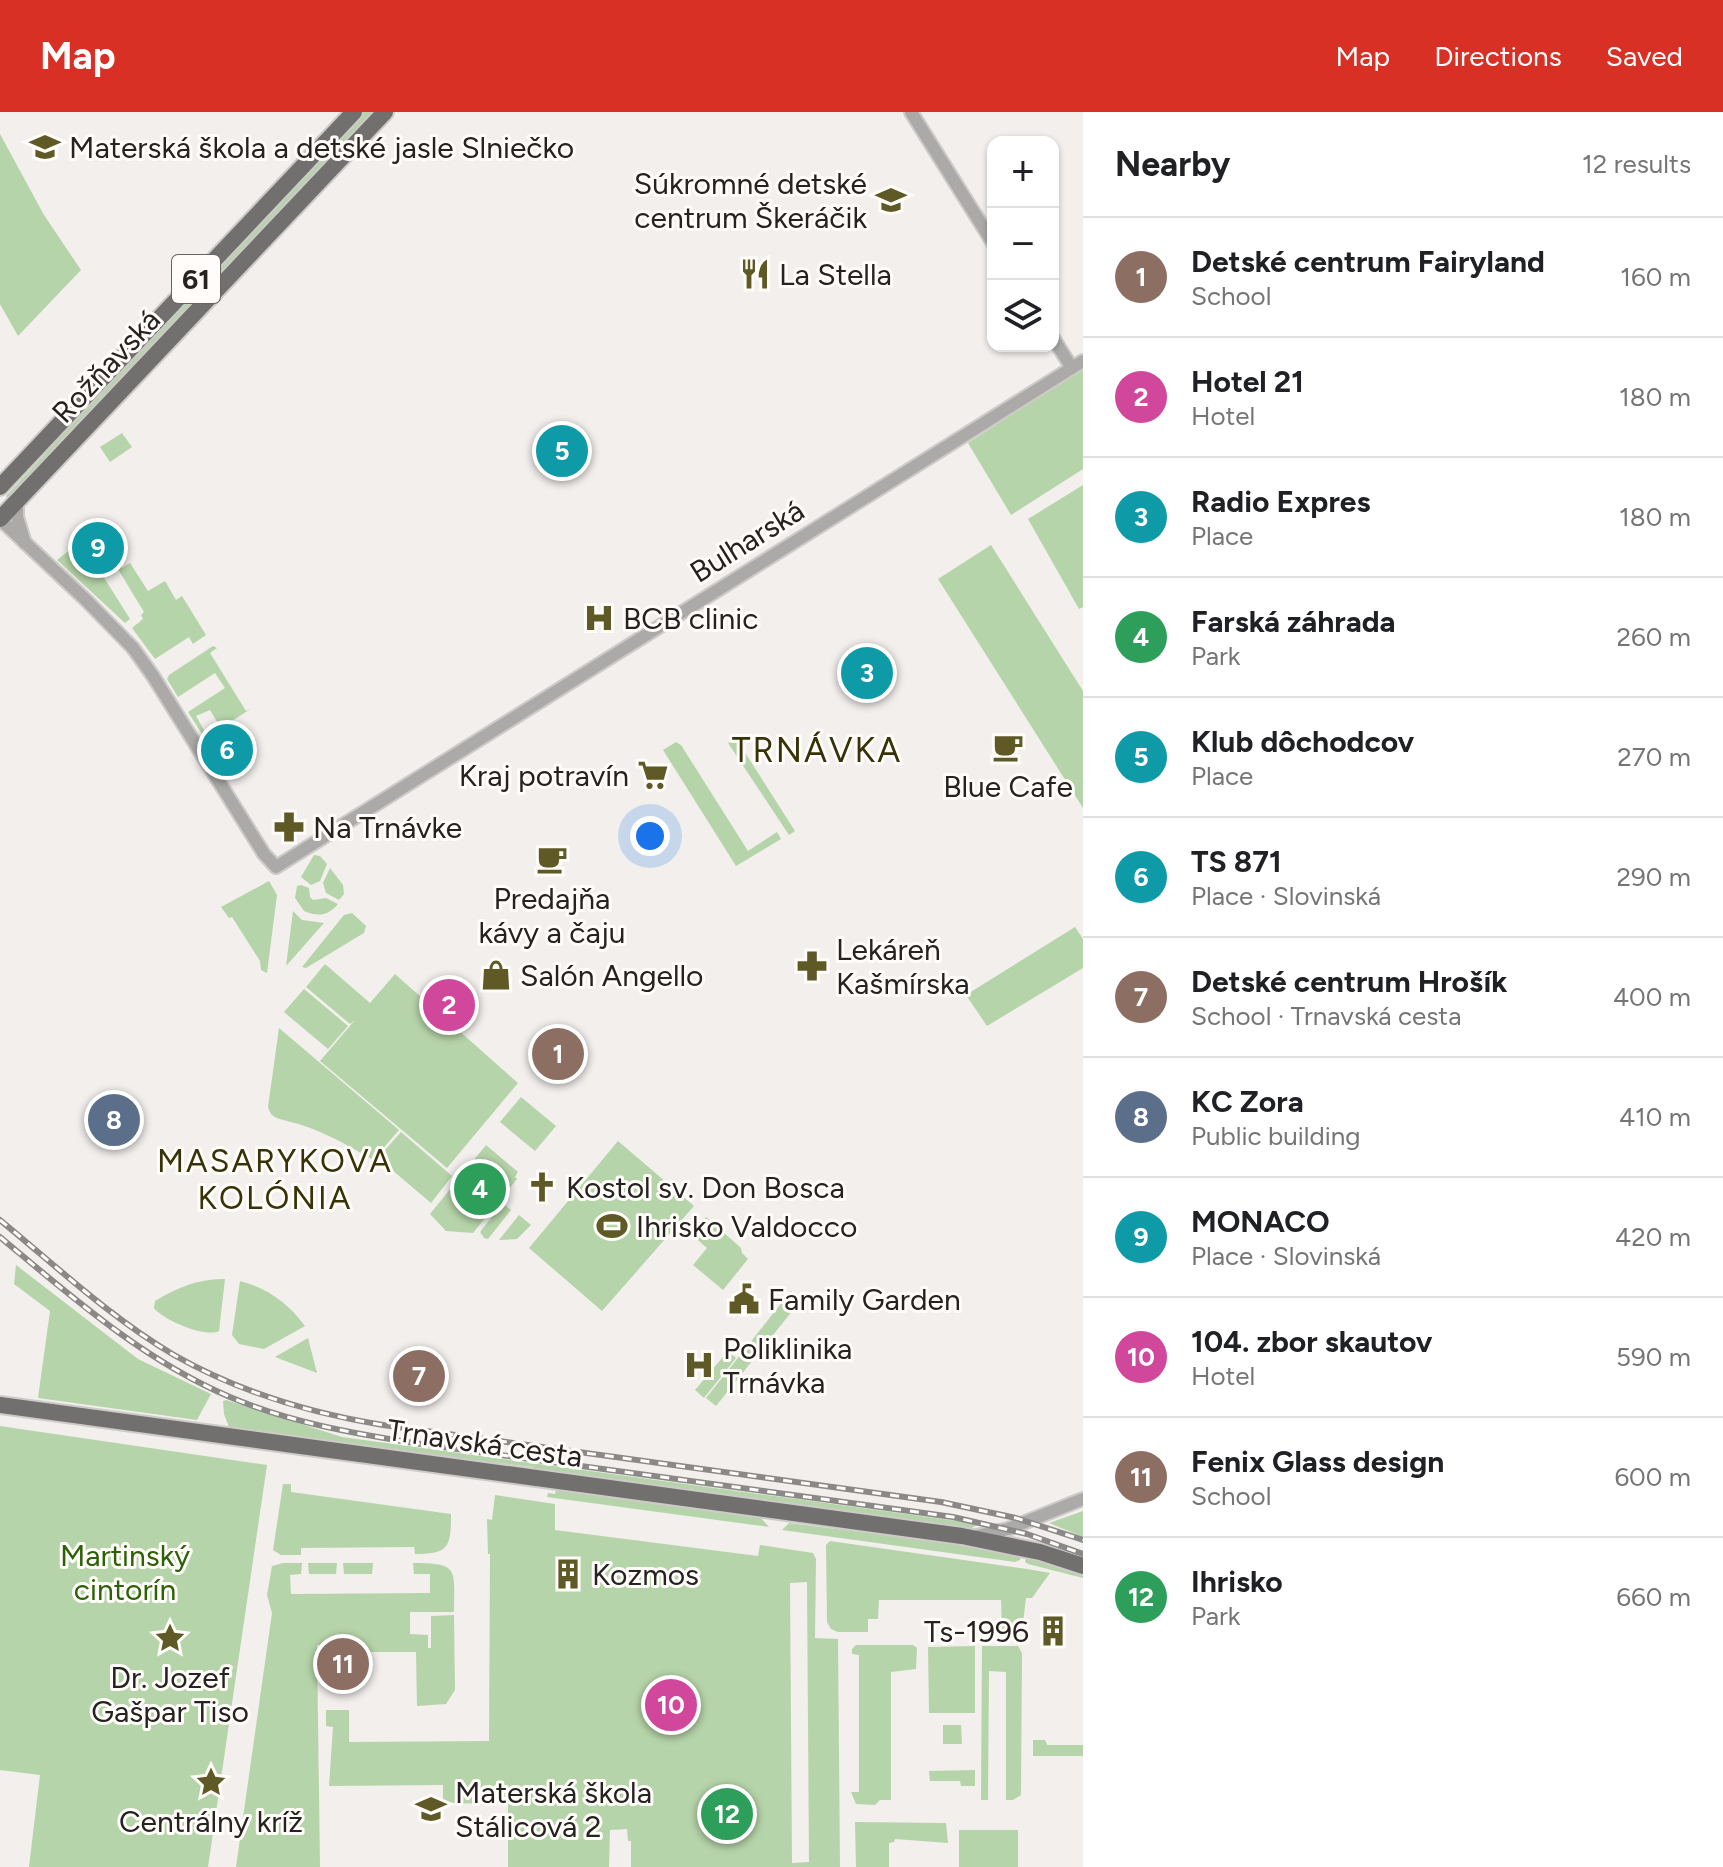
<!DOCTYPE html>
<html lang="en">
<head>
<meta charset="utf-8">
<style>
	body { margin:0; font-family:Figtree,sans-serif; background:#f6f6f6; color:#202124 }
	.controls { position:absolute; right:24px; top:24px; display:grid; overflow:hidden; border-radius:16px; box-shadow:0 2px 6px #0004 }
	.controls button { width:72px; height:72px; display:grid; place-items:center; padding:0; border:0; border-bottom:2px solid #e0e0e0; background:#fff; color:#202124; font:40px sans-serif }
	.you { position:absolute; left:650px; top:724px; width:28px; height:28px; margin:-20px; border:6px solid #fff; border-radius:50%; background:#1a73e8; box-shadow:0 0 0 12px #1a73e833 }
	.badge { display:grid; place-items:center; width:52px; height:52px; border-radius:50%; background:#d93025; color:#fff; font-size:26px; font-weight:700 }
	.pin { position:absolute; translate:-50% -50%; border:4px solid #fff; box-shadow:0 2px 8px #0006 }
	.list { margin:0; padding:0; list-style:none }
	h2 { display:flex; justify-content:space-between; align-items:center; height:104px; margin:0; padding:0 32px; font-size:34px }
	h2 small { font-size:26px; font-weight:400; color:#757577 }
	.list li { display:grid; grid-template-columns:52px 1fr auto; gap:24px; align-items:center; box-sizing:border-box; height:120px; padding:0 32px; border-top:2px solid #e0e0e0 }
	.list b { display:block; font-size:30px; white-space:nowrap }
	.list p { margin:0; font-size:26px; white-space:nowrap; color:#757577 }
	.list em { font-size:26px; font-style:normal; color:#757577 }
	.icon { flex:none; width:44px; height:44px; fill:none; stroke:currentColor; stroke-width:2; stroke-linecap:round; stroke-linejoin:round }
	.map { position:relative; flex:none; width:1083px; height:1755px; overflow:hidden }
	header { display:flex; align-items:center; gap:48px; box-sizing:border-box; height:112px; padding:0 40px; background:#d93025; color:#fff }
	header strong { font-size:38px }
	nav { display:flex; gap:44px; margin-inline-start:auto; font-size:28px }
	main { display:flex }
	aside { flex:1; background:#fff }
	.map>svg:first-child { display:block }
	.green { fill:#b6d4a9; fill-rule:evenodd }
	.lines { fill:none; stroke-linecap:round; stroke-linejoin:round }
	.minor-casing { stroke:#cdcac8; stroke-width:16 }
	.major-casing { stroke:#cdcac8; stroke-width:20 }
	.minor { stroke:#abaaa9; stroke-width:12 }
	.major { stroke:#71706e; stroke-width:16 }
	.rail-casing { stroke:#8b8988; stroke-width:6 }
	.rail { stroke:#fffcfa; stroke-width:3; stroke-dasharray:9; stroke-linecap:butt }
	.labels { text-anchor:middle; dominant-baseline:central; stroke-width:6; stroke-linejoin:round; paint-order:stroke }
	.shield { fill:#fffcfa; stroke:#666463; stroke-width:2 }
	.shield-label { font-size:28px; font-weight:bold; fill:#242322 }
	.poi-label { font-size:30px; fill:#242322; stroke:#fffcfa; text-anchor:start }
	.street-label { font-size:30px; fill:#242322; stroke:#fffcfa }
	.park-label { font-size:30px; fill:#2c6106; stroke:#fffcfa }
	.neighbourhood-label { font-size:32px; letter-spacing:2px; fill:#373307; stroke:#fffcfa }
	.quarter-label { font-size:34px; letter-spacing:2px; fill:#373307; stroke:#fffcfa }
</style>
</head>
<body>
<header>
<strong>Map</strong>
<nav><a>Map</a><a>Directions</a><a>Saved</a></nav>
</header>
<main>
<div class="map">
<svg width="1083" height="1755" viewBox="0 0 1083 1755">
	<rect width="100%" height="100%" fill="#f2efed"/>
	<g class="green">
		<path d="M362,0H377L9,389L6,384L45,342L73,305Z"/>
		<path d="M0,22L44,103L81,158L18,224L0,192Z"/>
		<path d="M1083,257V357L1011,403L968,331Z"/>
		<path d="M122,321L132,335L110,350L100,335Z"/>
		<path d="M1083,373V495L1079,497L1028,407Z"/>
		<path d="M81,429L130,507L125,511L57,448Z"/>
		<path d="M991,433L1083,579V696L938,467Z"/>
		<path d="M113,442L122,456L130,451L148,479L165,469L176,488L182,484L206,523L193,532L189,525L155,547L132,516L143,507L141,503L144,500L110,444Z"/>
		<path d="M213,534L217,536L210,541L246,599L252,596L221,616L210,598L196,604L212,632L209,633L188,600L225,576L215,561L178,585L167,567L169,563Z"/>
		<path d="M737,628L795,719L789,723L728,631Z"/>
		<path d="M676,630L681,633L748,739L777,720L781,727L736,754L663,638Z"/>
		<path d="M314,743L320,744L327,752L320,769L311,773L301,765Z"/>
		<path d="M330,756L343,773L344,782L339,788L326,781L323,771Z"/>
		<path d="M269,769L277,783L267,861L261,858L260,849L232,805L229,806L221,795Z"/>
		<path d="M301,773L309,776L310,785L313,788L326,786L338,792C328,804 318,805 304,799L295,786L297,774Z"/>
		<path d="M293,799L302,808L324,811L286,854Z"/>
		<path d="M352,801L366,814L364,821L306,856L302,855L344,803Z"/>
		<path d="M1075,815L1083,827V856L987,914L966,883Z"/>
		<path d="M325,852L370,891L395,862L518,971L447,1056L320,949L355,908L350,912L306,875Z"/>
		<path d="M304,877L348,914L328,937L284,900Z"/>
		<path d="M279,916L399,1018L373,1048C346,1032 318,1016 287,1009C277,1006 271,1006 268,995Z"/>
		<path d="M521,985L556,1014L535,1039L500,1010Z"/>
		<path d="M401,1020L452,1064L431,1091L378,1046Z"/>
		<path d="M618,1029L694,1094L602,1199L529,1136Z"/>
		<path d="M486,1033L518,1060L515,1065L517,1067L473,1121L446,1119L430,1102Z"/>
		<path d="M503,1091L511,1098L488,1127L484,1126L480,1120Z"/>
		<path d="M519,1103L531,1113L517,1127L499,1128Z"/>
		<path d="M706,1105L741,1136L742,1141L748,1147L723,1178L693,1153L707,1136L692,1123Z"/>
		<path d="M16,1153L138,1247L211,1282L197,1308L38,1286L50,1199L14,1172Z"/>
		<path d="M225,1167L219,1219C205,1226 163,1208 154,1196L155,1189C178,1175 198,1167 225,1167Z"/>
		<path d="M240,1169C267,1176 288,1191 305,1214L264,1237L239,1232L232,1223Z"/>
		<path d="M791,1179L801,1188L716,1294L706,1286Z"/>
		<path d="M308,1226L317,1261L275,1245Z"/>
		<path d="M728,1239L736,1246L704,1286L695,1278Z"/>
		<path d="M226,1288L342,1325L979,1412L970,1417L932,1414L533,1360V1355L493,1350L491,1352L294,1327L229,1315L224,1302L223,1289Z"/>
		<path d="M0,1314L267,1353L208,1755H29L40,1663L0,1658Z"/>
		<path d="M283,1372H291V1380L451,1402C451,1435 449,1442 415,1442L414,1435L301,1436V1443H281L273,1438Z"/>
		<path d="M556,1378L760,1405L769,1415L547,1385L548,1381L555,1382Z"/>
		<path d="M495,1383L555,1392V1418L758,1444L760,1433L813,1441L816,1447L815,1526L838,1527L840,1755H631V1729H628L627,1717L610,1718L609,1755H508V1692L443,1691V1673L329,1674L333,1615L326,1614V1598H349V1630L489,1629L490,1442H488L487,1407L492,1408ZM807,1470L809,1750L792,1751L790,1471Z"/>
		<path d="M1083,1399V1425L1049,1411Z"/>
		<path d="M789,1411L1010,1439L1021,1443L1020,1448L1015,1450L782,1418Z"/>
		<path d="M830,1429L1027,1457L1050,1461L1032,1486H1026L1022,1519H1002L1001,1488H879L878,1507H868V1520H838L831,1517L827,1510L826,1433Z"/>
		<path d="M1027,1443L1083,1462V1466L1028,1452L1025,1450Z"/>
		<path d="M283,1451H302L301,1462L290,1463L291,1482L430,1481V1462H414L413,1451C460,1451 454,1457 454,1500H410V1522L428,1523V1536H431V1504L454,1503L455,1578L446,1592L417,1594L416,1540H324L323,1533H317L320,1755H236L272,1501L267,1483L272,1454Z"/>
		<path d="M308,1451H337L336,1462H309Z"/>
		<path d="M343,1451H373L372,1462H344Z"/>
		<path d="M856,1533H913L917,1536L916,1557L891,1560V1688H880L875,1693L856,1692L851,1680H859V1543L852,1542V1537Z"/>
		<path d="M975,1534V1601H929L928,1535Z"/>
		<path d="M982,1534H1018L1022,1541L1021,1683L1013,1688H1006V1560L989,1559L988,1688H981Z"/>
		<path d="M943,1613H961L962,1632H943Z"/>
		<path d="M1033,1628H1045L1047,1633H1083V1644H1033Z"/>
		<path d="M975,1658V1674H961L960,1669H930L929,1659Z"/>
		<path d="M855,1710L946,1711L948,1731L895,1727L894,1730L889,1731V1755H856Z"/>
		<rect x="959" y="1718" width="59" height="37"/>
	</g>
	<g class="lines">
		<g class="minor-casing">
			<g id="minor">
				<path d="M911,0L993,131"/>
				<path d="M1053,226L1072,256"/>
				<path d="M17,388V405L25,431"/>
				<path d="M0,407L86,488L133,536L153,564L264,742L276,755L1083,249"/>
				<path d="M977,1424L1008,1417L1083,1387"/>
			</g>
		</g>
		<g class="major-casing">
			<g id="major">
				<path d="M0,375L354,0"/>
				<path d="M0,407L385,0"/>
				<path d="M0,1293L962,1424L1040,1440L1083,1454"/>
			</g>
		</g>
		<use href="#minor" class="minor"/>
		<use href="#major" class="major"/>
		<g class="rail-casing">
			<g id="rail">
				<path d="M0,1108C56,1154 111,1206 174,1243C239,1280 309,1301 383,1313L941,1390L1016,1406L1083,1428"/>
				<path d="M0,1125C72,1185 143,1248 230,1285C289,1310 351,1321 414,1331L953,1405L1027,1422L1083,1442"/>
			</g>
		</g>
		<use href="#rail" class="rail"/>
	</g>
	<defs>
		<g id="school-bare" transform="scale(2.4)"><path d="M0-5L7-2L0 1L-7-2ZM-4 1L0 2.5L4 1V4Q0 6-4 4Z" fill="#5f5925" stroke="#fffcfa" stroke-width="2.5" paint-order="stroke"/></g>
		<g id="restaurant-bare" transform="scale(2.4)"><path d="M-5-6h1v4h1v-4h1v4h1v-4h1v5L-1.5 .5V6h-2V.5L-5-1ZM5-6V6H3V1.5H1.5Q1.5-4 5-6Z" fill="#5f5925" stroke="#fffcfa" stroke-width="2.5" paint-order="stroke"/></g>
		<g id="hospital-bare" transform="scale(2.4)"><path d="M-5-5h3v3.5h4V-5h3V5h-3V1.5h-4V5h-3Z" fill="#5f5925" stroke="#fffcfa" stroke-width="2.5" paint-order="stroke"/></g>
		<g id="cafe-bare" transform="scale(2.4)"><path d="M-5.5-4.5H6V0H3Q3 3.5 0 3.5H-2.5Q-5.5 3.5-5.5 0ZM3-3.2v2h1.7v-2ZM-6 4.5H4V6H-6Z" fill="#5f5925" stroke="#fffcfa" stroke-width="2.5" paint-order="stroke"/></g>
		<g id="supermarket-bare" transform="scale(2.4)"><path d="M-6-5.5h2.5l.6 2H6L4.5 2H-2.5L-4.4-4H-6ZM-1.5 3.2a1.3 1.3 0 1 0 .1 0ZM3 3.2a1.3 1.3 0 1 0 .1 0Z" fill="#5f5925" stroke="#fffcfa" stroke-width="2.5" paint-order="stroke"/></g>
		<g id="pharmacy-bare" transform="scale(2.4)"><path d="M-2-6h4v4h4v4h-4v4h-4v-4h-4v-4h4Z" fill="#5f5925" stroke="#fffcfa" stroke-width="2.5" paint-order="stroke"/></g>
		<g id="shop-bare" transform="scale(2.4)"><path d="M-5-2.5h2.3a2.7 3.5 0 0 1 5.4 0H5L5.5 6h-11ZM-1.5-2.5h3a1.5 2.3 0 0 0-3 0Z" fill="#5f5925" stroke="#fffcfa" stroke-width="2.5" paint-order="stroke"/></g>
		<g id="church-bare" transform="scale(2.4)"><path d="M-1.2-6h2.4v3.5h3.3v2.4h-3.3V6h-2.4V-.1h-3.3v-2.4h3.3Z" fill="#5f5925" stroke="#fffcfa" stroke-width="2.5" paint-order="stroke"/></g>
		<g id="stadium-bare" transform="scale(2.4)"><path d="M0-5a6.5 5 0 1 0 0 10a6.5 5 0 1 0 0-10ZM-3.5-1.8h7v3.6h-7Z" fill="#5f5925" stroke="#fffcfa" stroke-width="2.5" paint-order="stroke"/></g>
		<g id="civic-bare" transform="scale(2.4)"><path d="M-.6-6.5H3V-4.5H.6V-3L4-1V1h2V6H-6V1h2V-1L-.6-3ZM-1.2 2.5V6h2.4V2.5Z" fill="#5f5925" stroke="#fffcfa" stroke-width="2.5" paint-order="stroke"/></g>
		<g id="building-bare" transform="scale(2.4)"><path d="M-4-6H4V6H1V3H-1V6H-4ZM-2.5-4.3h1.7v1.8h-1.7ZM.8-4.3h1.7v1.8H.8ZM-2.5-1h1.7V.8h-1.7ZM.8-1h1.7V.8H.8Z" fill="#5f5925" stroke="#fffcfa" stroke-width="2.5" paint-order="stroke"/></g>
		<g id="sight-bare" transform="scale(2.4)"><path d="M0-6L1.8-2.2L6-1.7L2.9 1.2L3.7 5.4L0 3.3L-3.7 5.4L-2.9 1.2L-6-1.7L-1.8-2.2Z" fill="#5f5925" stroke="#fffcfa" stroke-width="2.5" paint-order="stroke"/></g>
	</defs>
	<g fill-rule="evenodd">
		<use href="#school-bare" x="45" y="35"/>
		<use href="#school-bare" x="891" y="88"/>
		<use href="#restaurant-bare" x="755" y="162"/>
		<use href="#hospital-bare" x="599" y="506"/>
		<use href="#cafe-bare" x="1008" y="635"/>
		<use href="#supermarket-bare" x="653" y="663"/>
		<use href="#pharmacy-bare" x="289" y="715"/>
		<use href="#cafe-bare" x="552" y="747"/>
		<use href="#pharmacy-bare" x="812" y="854"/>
		<use href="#shop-bare" x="496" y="863"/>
		<use href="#church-bare" x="542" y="1075"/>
		<use href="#stadium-bare" x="612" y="1114"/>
		<use href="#civic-bare" x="744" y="1187"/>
		<use href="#hospital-bare" x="699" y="1253"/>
		<use href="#building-bare" x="568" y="1462"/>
		<use href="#building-bare" x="1053" y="1519"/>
		<use href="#sight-bare" x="170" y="1526"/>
		<use href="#sight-bare" x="211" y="1670"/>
		<use href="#school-bare" x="431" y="1697"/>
	</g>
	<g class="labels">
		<rect class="shield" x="172" y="143" width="48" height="48" rx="6"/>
		<g class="shield-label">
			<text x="196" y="167">61</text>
		</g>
		<g class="poi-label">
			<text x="69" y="35">Materská škola a detské jasle Slniečko</text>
			<text x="867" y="71" text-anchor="end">Súkromné detské<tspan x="867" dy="34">centrum Škeráčik</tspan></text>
			<text x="779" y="162">La Stella</text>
			<text x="623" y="506">BCB clinic</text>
			<text x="629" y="663" text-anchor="end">Kraj potravín</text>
			<text x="1008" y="674" text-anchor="middle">Blue Cafe</text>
			<text x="313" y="715">Na Trnávke</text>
			<text x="552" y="786" text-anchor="middle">Predajňa<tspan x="552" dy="34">kávy a čaju</tspan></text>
			<text x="836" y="837">Lekáreň<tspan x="836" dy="34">Kašmírska</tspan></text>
			<text x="520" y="863">Salón Angello</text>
			<text x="566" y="1075">Kostol sv. Don Bosca</text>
			<text x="636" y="1114">Ihrisko Valdocco</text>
			<text x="768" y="1187">Family Garden</text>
			<text x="723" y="1236">Poliklinika<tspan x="723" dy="34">Trnávka</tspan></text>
			<text x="592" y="1462">Kozmos</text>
			<text x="1029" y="1519" text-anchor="end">Ts-1996</text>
			<text x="170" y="1565" text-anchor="middle">Dr. Jozef<tspan x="170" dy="34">Gašpar Tiso</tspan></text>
			<text x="455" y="1680">Materská škola<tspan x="455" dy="34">Stálicová 2</tspan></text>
			<text x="211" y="1709" text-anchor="middle">Centrálny kríž</text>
		</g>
		<g class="street-label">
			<text transform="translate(106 254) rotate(-47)">Rožňavská</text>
			<text transform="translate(747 429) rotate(-32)">Bulharská</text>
			<text transform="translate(485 1331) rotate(8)">Trnavská cesta</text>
		</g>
		<g class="park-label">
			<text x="125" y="1443">Martinský<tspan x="125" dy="34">cintorín</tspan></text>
		</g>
		<g class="neighbourhood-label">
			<text x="275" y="1049">MASARYKOVA<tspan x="275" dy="37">KOLÓNIA</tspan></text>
		</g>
		<g class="quarter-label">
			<text x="817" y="638">TRNÁVKA</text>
		</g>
	</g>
</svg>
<div class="controls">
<button>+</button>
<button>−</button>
<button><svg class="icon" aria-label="layers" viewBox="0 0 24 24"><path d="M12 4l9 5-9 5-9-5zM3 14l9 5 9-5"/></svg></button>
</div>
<div class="you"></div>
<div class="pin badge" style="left:558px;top:942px;background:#8d6e63">1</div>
<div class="pin badge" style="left:449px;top:893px;background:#d1479c">2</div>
<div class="pin badge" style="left:867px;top:561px;background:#0f9aa8">3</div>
<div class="pin badge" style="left:480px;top:1077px;background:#2e9e5b">4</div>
<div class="pin badge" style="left:562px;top:339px;background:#0f9aa8">5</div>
<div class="pin badge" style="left:227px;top:638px;background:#0f9aa8">6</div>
<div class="pin badge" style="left:419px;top:1264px;background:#8d6e63">7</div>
<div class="pin badge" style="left:114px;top:1008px;background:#5c6f8a">8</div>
<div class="pin badge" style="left:98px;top:436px;background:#0f9aa8">9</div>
<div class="pin badge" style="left:671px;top:1593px;background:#d1479c">10</div>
<div class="pin badge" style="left:343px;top:1552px;background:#8d6e63">11</div>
<div class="pin badge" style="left:727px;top:1702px;background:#2e9e5b">12</div>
</div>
<aside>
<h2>Nearby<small>12 results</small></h2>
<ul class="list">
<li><span class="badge" style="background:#8d6e63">1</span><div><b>Detské centrum Fairyland</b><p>School</p></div><em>160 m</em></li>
<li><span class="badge" style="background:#d1479c">2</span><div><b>Hotel 21</b><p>Hotel</p></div><em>180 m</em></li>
<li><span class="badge" style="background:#0f9aa8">3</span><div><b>Radio Expres</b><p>Place</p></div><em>180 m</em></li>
<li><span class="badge" style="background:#2e9e5b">4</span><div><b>Farská záhrada</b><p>Park</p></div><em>260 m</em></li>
<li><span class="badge" style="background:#0f9aa8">5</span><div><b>Klub dôchodcov</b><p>Place</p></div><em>270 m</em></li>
<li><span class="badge" style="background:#0f9aa8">6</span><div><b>TS 871</b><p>Place · Slovinská</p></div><em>290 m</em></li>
<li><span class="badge" style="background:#8d6e63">7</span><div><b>Detské centrum Hrošík</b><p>School · Trnavská cesta</p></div><em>400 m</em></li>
<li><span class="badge" style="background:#5c6f8a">8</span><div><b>KC Zora</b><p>Public building</p></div><em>410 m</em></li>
<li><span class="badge" style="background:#0f9aa8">9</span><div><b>MONACO</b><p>Place · Slovinská</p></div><em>420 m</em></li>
<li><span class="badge" style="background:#d1479c">10</span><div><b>104. zbor skautov</b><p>Hotel</p></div><em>590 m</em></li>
<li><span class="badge" style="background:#8d6e63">11</span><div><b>Fenix Glass design</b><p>School</p></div><em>600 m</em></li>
<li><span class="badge" style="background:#2e9e5b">12</span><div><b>Ihrisko</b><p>Park</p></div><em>660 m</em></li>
</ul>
</aside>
</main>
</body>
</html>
